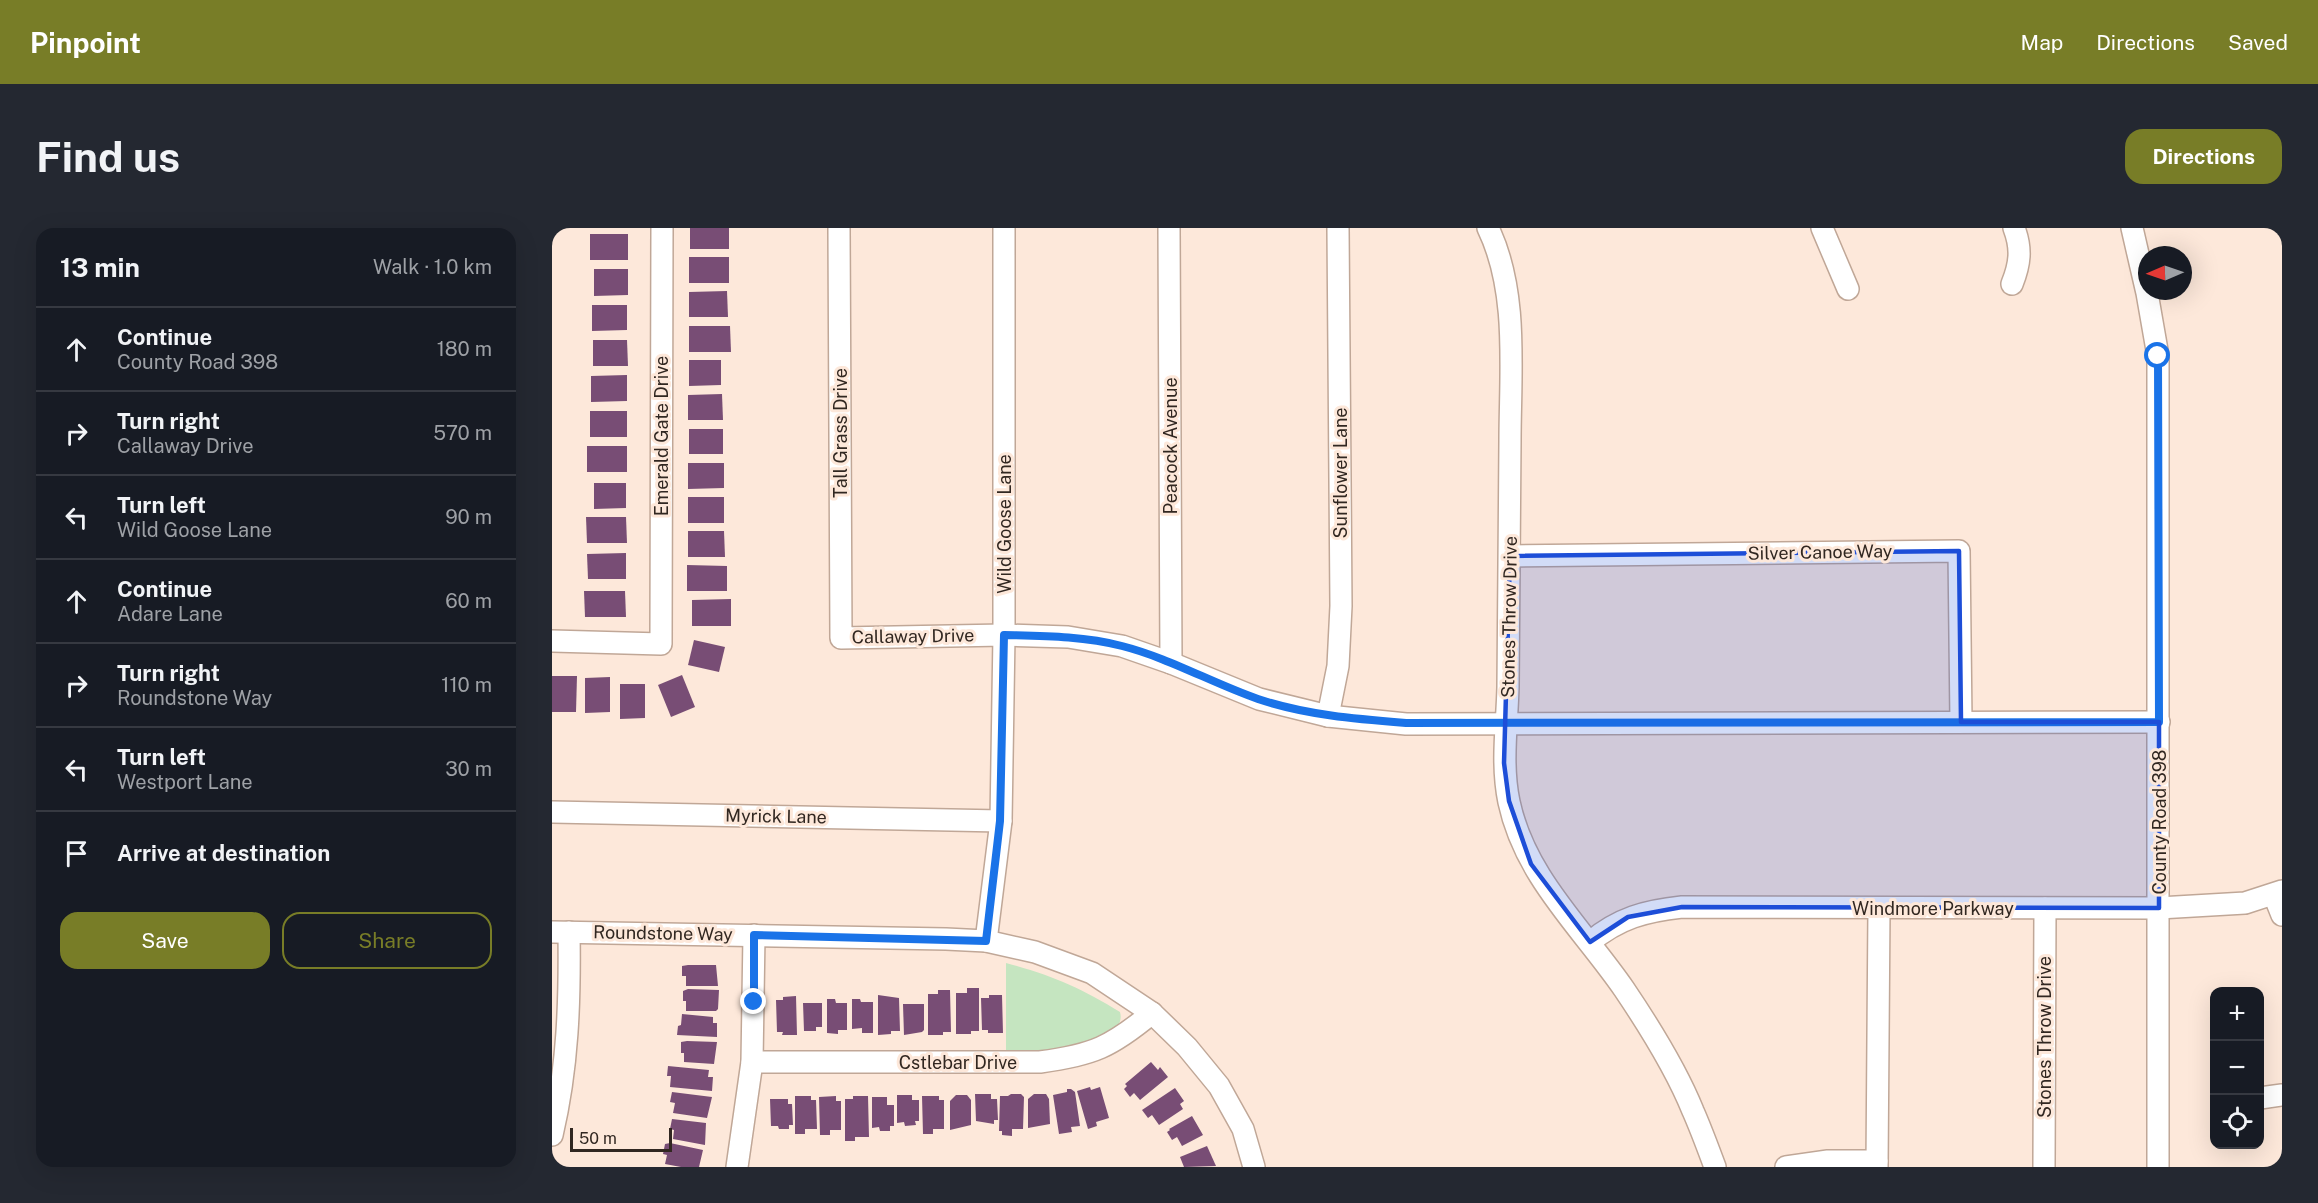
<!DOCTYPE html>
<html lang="en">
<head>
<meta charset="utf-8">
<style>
	body { margin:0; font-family:"Public Sans",sans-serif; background:#242831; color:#f1f3f6 }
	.controls { position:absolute; right:18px; bottom:18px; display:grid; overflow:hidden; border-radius:12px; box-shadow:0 6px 24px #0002 }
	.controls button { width:54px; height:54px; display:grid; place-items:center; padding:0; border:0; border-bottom:2px solid #363941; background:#171b24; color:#f1f3f6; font:30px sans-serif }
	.compass { position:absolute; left:1586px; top:18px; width:54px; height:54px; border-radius:50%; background:#171b24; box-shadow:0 6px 24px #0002; rotate:268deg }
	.scale { position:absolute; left:18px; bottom:15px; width:102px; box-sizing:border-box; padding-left:6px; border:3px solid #312721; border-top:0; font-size:16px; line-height:21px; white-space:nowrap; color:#312721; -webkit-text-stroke:4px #fde8da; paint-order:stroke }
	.stop { position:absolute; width:18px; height:18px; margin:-14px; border:4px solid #1a73e8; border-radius:50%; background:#fff }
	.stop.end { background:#1a73e8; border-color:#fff; box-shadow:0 2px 6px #0008 }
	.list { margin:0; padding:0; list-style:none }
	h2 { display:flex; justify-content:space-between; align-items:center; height:78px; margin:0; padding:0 24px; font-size:26px }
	h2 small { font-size:20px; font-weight:400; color:#9ea1a6 }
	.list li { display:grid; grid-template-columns:39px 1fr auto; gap:18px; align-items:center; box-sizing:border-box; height:84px; padding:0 24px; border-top:2px solid #363941 }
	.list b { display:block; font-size:22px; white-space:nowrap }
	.list p { margin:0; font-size:20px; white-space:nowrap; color:#9ea1a6 }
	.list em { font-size:20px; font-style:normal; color:#9ea1a6 }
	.actions { display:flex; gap:12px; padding:18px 24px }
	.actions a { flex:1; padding:14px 0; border:2px solid #787d27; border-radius:18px; text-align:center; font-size:21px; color:#787d27 }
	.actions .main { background:#787d27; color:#fff }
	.icon { flex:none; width:33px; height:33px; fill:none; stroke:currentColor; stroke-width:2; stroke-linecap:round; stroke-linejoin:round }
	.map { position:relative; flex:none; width:1730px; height:939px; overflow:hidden; border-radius:18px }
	header { display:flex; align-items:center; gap:36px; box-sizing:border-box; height:84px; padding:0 30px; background:#787d27; color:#fff }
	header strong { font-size:28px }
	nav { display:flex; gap:33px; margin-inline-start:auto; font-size:21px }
	.intro { display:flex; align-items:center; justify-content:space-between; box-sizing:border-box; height:144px; padding:0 36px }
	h1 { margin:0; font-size:42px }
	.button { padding:15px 27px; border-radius:18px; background:#787d27; color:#fff; font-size:21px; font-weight:700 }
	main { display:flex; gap:36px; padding:0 36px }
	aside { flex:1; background:#171b24; border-radius:18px; box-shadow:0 6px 24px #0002 }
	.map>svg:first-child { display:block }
	.green { fill:#c5e5c0 }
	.building { fill:#784d75 }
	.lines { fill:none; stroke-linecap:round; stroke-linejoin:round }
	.minor-casing { stroke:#c0a797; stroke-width:24 }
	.minor { stroke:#fff; stroke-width:21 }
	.route { stroke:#1a73e8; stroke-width:8 }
	.marked { fill:#1d4ed8; fill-opacity:0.2; stroke:#1d4ed8; stroke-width:4.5; stroke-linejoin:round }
	.labels { text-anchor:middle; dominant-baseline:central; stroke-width:6; stroke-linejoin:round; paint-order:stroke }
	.street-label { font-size:18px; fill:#312721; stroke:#fde8da }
</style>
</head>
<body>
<header>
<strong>Pinpoint</strong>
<nav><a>Map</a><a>Directions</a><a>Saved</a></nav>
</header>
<div class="intro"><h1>Find us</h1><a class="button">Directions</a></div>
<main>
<aside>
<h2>13 min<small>Walk · 1.0 km</small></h2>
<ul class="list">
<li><svg class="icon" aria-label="ahead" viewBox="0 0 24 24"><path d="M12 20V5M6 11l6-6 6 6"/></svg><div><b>Continue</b><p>County Road 398</p></div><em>180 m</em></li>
<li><svg class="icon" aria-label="right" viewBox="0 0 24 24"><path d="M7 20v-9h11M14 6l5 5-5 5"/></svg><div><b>Turn right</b><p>Callaway Drive</p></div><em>570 m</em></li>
<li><svg class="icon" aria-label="left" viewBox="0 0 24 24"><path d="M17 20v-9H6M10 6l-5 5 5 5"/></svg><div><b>Turn left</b><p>Wild Goose Lane</p></div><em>90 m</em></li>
<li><svg class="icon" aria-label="ahead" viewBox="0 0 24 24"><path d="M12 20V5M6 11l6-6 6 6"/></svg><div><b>Continue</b><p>Adare Lane</p></div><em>60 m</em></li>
<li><svg class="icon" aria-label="right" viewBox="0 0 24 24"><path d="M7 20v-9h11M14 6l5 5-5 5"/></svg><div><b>Turn right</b><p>Roundstone Way</p></div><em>110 m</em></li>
<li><svg class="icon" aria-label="left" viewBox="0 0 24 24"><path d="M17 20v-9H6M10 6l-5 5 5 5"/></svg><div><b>Turn left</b><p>Westport Lane</p></div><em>30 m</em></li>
<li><svg class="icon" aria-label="arrive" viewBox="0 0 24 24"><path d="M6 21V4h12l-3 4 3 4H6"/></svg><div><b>Arrive at destination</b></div></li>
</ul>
<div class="actions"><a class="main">Save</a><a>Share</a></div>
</aside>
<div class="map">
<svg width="1730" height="939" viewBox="0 0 1730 939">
	<rect width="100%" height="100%" fill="#fde8da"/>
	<path class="green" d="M454,735C499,747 529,760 568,784C578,820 477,824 454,825Z"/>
	<g class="building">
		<rect x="138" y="0" width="39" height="21"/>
		<rect x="38" y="6" width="38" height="26"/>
		<rect x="137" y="29" width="40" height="26"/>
		<path d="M42,41H76V67L42,68Z"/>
		<path d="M175,63L176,89H137V64Z"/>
		<path d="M40,77H75V102L40,103Z"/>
		<path d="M137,98H178L179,124H137Z"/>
		<path d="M41,112H75L76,138H41Z"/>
		<path d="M137,132H169V157L137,158Z"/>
		<path d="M75,147V173L39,174V148Z"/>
		<path d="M170,166L171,192H136V167Z"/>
		<rect x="38" y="183" width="37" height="26"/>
		<rect x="137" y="201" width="34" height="25"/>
		<rect x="35" y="218" width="40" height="26"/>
		<path d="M136,235H172V260L136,261Z"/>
		<path d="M42,255H74V280L42,281Z"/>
		<rect x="136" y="269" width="36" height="26"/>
		<path d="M34,289H74L75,315H35Z"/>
		<path d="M136,303H172L173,329H136Z"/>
		<path d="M74,325V351H36L35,326Z"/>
		<path d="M135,337L175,338V363H135Z"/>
		<path d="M32,363H73L74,389H33Z"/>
		<path d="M179,371V398H140V372Z"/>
		<path d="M142,412L173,419L167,444L136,437Z"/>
		<path d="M130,447L143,479L119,489L106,457Z"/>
		<path d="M0,448H25L24,484H0Z"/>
		<path d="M58,449V484L33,485V450Z"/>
		<path d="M68,456H93V490L68,491Z"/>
		<path d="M136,737H164L166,758H134V748H130V738Z"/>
		<path d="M415,760H427V803H419V806H404V765H415Z"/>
		<path d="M136,761L167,762L166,781L164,783H134V773H131V763Z"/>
		<path d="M386,762H398L399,804H391V807H376V766H386Z"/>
		<path d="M326,767L347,770L348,803H339V806L326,807Z"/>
		<path d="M437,767H450L451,805H436V802H430L429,770H437Z"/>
		<path d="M244,768L245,807H230L231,804H225L224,772H231V769Z"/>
		<path d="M275,771H283L284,775H295V802H286V806L275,805Z"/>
		<path d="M300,771H308L309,774H321V805H310V800L300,801Z"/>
		<path d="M251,775H270V799H264V803H252Z"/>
		<path d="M351,776H372V802L370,804L352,807Z"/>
		<path d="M130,786L161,789V795H165V809L125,807L126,798L129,797Z"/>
		<path d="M135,813L165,814L162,836L132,834V825H129V814Z"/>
		<path d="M599,834L606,842L608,839L616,849L588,872L582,865L578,869L572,861L575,858L573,856Z"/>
		<path d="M116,838L157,842L156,849H161L160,863L118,859L119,848H115Z"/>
		<path d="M538,859L539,862L548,859L557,890L544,894L545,898L536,901L525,863Z"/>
		<path d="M623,860L632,873L628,876L631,881L607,897L600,887L596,890L590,882Z"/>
		<path d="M515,861H519L523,864L528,898L519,899L520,904L507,906L501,867L515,864Z"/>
		<path d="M120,864L160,869L155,890L121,885L123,875L118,874Z"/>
		<path d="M423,866H439V871H445L446,892H442V896L424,893Z"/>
		<path d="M459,866H469L472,869L471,901H460V908L450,907V903H447L448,868H456Z"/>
		<path d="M482,866H494L497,871L498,896L476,900V871Z"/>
		<path d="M345,867H360V872H367V893H363L364,897L353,898L352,894L345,895Z"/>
		<path d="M404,867H415L419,872V897L398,902V873Z"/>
		<path d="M243,868H259V872H264L265,901H253V906H243Z"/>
		<path d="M284,868V873H289V902H278V907H268L267,869Z"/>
		<path d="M301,868H316L317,909H303V913H293V871H301Z"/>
		<path d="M370,868H387V872H392V901H381V906H371Z"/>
		<path d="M320,869H335V877H342V898H338V903H328L327,899L320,900Z"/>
		<path d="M218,871H236V876H240L241,897H237V901H227L226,898H219Z"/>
		<path d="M640,888L651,907L630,918L625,909L620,912L615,904L618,902L617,901Z"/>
		<path d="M120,891L154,895L153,917L121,911L122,902L118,901Z"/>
		<path d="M118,915L151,922L147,939H129L113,936L115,927L111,926L113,916Z"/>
		<path d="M655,918L664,938L632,939L628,929Z"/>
	</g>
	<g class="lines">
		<g class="minor-casing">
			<g id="minor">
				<path d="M287,0L289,410L452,407L516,409L570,418L619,435L707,471L776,488L854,496L1607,494"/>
				<path d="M617,0L619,435"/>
				<path d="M936,0C967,64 958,144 958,213C958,295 957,377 956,459C955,498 949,536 957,574C973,649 1030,700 1072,761C1097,798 1124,841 1141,883C1149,901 1156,920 1163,939"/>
				<path d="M1270,0L1296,61"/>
				<path d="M1580,0L1595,65L1606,128V939"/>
				<path d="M1460,56C1468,36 1470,21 1462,0"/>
				<path d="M958,328L1407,323L1409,494"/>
				<path d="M0,413L109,416L110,0"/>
				<path d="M776,488L786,438L789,378L786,0"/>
				<path d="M0,584L449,593"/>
				<path d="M1722,667L1730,687"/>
				<path d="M0,704L394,711L434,713L483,724L540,745L600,785L635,819L667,858L691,901L702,939"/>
				<path d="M434,713L449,593L452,407V0"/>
				<path d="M1038,714C1067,690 1093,683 1130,679L1607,680L1693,675L1730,663"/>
				<path d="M200,834H488C541,827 559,819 600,785"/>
				<path d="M1708,870L1730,867"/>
				<path d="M0,907C16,839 18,773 17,704"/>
				<path d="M185,939L200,834L202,707"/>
				<path d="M1234,939L1276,933H1325"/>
				<path d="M1325,939L1327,680"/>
				<path d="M1492,939L1493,680"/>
			</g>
		</g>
		<use href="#minor" class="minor"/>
	</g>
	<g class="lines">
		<path class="route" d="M202,774V707L434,713L448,593L452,407C491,408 531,408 570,418C617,430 660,455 706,471C754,487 804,491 854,495L1607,494L1606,128"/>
	</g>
	<path class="marked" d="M1407,323L1409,494H1607V680L1130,679L1076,689L1038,714L979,636L957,573L952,535L958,328Z"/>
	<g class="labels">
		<g class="street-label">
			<text transform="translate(288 205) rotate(-90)">Tall Grass Drive</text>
			<text transform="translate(109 208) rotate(-90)">Emerald Gate Drive</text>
			<text transform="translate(618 218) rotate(-90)">Peacock Avenue</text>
			<text transform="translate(788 245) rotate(-90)">Sunflower Lane</text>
			<text transform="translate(452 296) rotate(-90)">Wild Goose Lane</text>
			<text transform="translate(1268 324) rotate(-1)">Silver Canoe Way</text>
			<text transform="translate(957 389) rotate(-89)">Stones Throw Drive</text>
			<text transform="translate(361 408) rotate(-1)">Callaway Drive</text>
			<text transform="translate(224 588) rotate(1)">Myrick Lane</text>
			<text transform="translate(1607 594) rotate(-90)">County Road 398</text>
			<text x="1381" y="680">Windmore Parkway</text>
			<text transform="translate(111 705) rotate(1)">Roundstone Way</text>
			<text transform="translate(1492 809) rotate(-90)">Stones Throw Drive</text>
			<text x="406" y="834">Cstlebar Drive</text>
		</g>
	</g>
</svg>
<div class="controls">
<button>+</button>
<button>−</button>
<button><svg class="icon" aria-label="locate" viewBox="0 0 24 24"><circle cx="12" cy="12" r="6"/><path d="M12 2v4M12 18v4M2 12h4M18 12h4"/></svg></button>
</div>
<svg class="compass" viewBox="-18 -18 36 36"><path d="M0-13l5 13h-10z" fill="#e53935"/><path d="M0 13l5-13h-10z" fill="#9ea1a6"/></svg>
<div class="scale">50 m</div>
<div class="stop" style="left:1606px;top:128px"></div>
<div class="stop end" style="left:202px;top:774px"></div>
</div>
</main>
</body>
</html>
